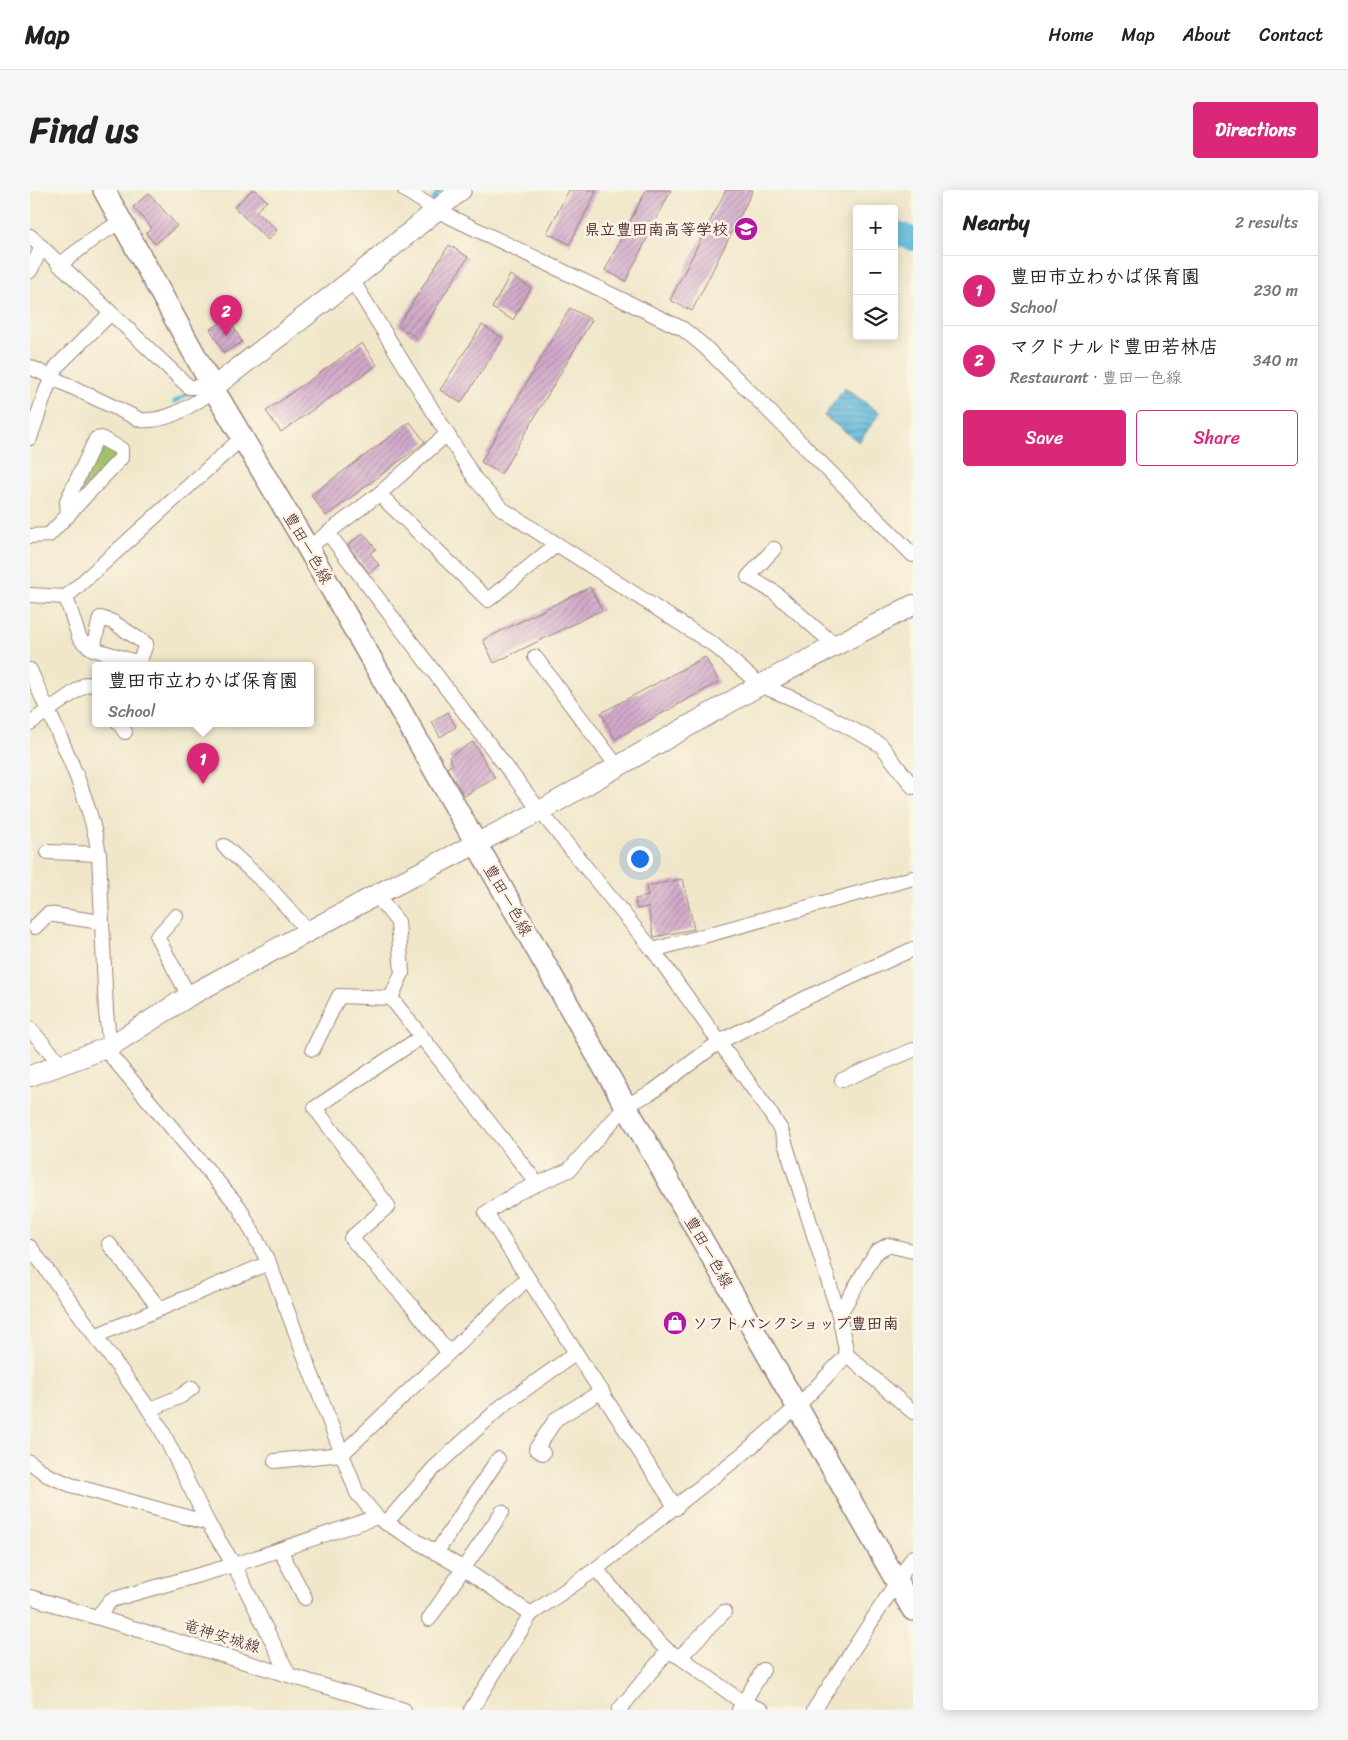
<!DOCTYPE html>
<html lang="en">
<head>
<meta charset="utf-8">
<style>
	body { margin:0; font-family:Sriracha,"Klee One",sans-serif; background:#f6f6f6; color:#202124 }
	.controls { position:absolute; right:15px; top:15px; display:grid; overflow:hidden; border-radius:5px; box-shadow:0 2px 12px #0003 }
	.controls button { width:45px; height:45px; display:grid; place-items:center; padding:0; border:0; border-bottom:1px solid #e0e0e0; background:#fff; color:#202124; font:25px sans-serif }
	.you { position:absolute; left:609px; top:668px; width:18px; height:18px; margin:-12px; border:4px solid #fff; border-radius:50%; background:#1a73e8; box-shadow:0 0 0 8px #1a73e833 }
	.badge { display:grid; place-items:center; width:32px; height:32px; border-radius:50%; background:#db2777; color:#fff; font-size:16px; font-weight:700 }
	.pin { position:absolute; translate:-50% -41px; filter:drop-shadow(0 1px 2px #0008) }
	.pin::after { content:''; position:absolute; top:26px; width:18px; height:15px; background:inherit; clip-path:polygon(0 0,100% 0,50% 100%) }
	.popup { position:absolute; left:62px; top:472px; width:222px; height:65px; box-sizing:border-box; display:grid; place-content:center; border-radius:5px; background:#fff; filter:drop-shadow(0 1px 4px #0005); font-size:16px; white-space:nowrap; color:#757577 }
	.popup b { font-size:19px; color:#202124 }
	.popup::after { content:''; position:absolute; left:50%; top:100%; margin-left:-10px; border:10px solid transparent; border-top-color:#fff }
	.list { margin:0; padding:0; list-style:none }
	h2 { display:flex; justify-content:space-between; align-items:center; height:65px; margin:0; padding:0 20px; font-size:21px }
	h2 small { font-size:16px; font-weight:400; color:#757577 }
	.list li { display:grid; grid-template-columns:32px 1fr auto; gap:15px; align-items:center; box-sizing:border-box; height:70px; padding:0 20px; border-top:1px solid #e0e0e0 }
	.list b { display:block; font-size:19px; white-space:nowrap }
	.list p { margin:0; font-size:16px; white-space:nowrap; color:#757577 }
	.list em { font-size:16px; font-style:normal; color:#757577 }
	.actions { display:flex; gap:10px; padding:15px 20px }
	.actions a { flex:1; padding:11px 0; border:1px solid #db2777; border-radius:5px; text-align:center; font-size:18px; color:#db2777 }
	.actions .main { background:#db2777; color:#fff }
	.icon { flex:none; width:28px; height:28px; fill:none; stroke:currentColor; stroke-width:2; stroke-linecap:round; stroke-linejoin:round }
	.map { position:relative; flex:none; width:883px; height:1520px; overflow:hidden; border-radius:5px }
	header { display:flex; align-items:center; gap:30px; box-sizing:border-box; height:70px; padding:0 25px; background:#fff; border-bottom:1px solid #e0e0e0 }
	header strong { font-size:24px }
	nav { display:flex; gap:28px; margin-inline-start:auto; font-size:18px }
	.intro { display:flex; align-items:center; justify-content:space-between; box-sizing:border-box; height:120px; padding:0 30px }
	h1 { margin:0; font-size:35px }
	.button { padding:12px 22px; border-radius:5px; background:#db2777; color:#fff; font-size:18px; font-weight:700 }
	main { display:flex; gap:30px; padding:0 30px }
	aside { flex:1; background:#fff; border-radius:5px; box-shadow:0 2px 12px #0003 }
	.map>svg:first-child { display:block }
	.park { fill:url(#park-crowns); stroke:#76704a }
	.water { fill:url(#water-rules); stroke:#536b82 }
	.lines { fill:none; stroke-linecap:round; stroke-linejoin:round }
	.stream { stroke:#5cb7da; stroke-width:4 }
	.river { stroke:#5cb7da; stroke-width:24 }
	.building { fill:url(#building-hatch) }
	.street-casing { stroke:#9d837b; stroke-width:16 }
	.secondary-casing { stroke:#9d837b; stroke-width:22 }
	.primary-casing { stroke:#9d837b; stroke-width:24 }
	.street { stroke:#fff; stroke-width:14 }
	.secondary { stroke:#fff; stroke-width:20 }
	.primary { stroke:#fff; stroke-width:21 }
	.labels { text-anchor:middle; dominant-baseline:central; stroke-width:5; stroke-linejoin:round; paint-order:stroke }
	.poi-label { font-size:16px; font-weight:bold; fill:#4a1f2b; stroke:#fcf5e5; text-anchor:end }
	.street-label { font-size:16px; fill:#4a1f2b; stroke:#fcf5e5 }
</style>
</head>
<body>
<header>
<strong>Map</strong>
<nav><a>Home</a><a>Map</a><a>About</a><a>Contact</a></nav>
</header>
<div class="intro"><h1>Find us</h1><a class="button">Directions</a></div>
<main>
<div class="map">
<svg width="883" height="1520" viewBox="0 0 883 1520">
	<defs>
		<pattern id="park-crowns" width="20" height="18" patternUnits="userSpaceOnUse" patternTransform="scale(1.25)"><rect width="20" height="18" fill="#a2c26a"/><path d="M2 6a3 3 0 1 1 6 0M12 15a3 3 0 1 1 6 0" fill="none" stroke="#8da65c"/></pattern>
		<pattern id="water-rules" width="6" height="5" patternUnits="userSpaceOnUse" patternTransform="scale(1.25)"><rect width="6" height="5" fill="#5cb7da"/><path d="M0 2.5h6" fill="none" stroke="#4e94b1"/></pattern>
		<pattern id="building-hatch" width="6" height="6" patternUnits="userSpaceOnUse" patternTransform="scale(1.25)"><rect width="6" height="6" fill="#d1aacb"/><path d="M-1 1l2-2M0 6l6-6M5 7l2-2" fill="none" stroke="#ac8aa5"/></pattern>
	</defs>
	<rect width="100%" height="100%" fill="#fcf5e5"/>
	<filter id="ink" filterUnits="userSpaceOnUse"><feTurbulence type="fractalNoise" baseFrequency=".02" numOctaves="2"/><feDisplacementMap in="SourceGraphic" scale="10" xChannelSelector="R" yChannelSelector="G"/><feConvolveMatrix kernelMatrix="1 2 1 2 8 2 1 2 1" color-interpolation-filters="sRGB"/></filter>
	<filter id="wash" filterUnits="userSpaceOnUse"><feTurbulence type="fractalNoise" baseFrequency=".0096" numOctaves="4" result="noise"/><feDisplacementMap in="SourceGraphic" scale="20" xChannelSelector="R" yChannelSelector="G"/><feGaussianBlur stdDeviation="1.12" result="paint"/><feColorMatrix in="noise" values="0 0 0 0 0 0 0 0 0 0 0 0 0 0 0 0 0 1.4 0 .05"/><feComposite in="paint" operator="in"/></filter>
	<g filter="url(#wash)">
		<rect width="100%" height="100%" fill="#f0e7cb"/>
		<path class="park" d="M69,255L84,259L85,269L45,307Z"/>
		<path class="water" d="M815,198L850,223L829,252L794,226Z"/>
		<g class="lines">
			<g class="stream">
				<path d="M400,14L410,0"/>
				<path d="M144,212L161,202"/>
			</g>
			<path class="river" d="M864,42L883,49"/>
		</g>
		<g id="blocks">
			<g class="building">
				<path d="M222,0H226L237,11L226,21L247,40L238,50L204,17Z"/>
				<path d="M539,0H567L540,54L517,43Z"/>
				<path d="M616,0H641L596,91L575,80Z"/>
				<path d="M696,0H723L662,121L640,110Z"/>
				<path d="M119,3L147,36L125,54L116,43L122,38L103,17Z"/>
				<path d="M419,55L438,67L387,148L368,136Z"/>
				<path d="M480,85L501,98L483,130L462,118Z"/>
				<path d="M540,118L562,130L471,284L451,272Z"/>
				<path d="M199,128L212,152L194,163L180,139Z"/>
				<path d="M452,135L473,148L431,213L410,200Z"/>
				<path d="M332,153L347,175L251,242L236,221Z"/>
				<path d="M380,232L395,252L296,326L281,305Z"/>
				<path d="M333,343L346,359L340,363L349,375L339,383L318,355Z"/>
				<path d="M560,397L572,420L464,473L453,450Z"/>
				<path d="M675,467L689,492L585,549L571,523Z"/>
				<path d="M418,522L426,537L410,547L402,532Z"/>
				<path d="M443,552L465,588L434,606L417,578L423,574L419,567Z"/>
				<path d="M653,689L664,739L624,747L618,717L607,719L605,709L618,706L616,696Z"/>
			</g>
		</g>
	</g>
	<g filter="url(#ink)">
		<use href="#blocks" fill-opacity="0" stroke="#9d837b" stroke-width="1"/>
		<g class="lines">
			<g class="street-casing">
				<g id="street">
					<path d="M375,0L408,21L653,139L675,157L883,365"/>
					<path d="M0,46L159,197H184"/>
					<path d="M29,75L67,46L92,31"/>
					<path d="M0,81L12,57"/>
					<path d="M322,90L445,289L472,319L684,455L730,495L778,515L851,555L883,597"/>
					<path d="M0,177L111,230C140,232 161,215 185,200"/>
					<path d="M0,248L16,201L27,176L81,123"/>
					<path d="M349,304L458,410L526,355"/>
					<path d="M298,343L510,621L623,760L737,918L751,940L809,1125"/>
					<path d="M0,346L19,345L91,268V259L71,248L66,249L37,311L38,326"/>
					<path d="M278,358L349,304L417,244"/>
					<path d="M744,359L718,387L744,402L807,457"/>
					<path d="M0,405L36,407L214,246"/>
					<path d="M36,407L49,447L54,453L63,459L109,473L116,454L83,432L70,428L63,459"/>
					<path d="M505,467L587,576"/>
					<path d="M0,480C25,539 59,600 69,664L76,822L81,866L209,1017L239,1073L327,1303L347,1327L356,1333L434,1379L501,1424"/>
					<path d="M0,533L56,494L66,496"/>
					<path d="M89,533L95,542"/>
					<path d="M194,656L237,695L279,742"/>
					<path d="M18,662L69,664"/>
					<path d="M146,726L127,747L159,806"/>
					<path d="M5,737L18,724L71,732"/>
					<path d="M623,760L883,688"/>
					<path d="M361,808L507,993"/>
					<path d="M0,839L31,874"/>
					<path d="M391,847L285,918L358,1016L321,1048L383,1117L418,1162"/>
					<path d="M283,859L309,806L361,808L372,783L368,732L346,705"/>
					<path d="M812,890L883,860"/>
					<path d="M79,1054L129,1118"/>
					<path d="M0,1057L114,1212L130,1237L178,1333L204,1375L259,1485"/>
					<path d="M883,1061L858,1055L846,1062L809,1125L817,1165L883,1222"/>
					<path d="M65,1146L239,1073"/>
					<path d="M119,1220L151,1206L162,1198"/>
					<path d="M513,1263L506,1259L526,1229L572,1201"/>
					<path d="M245,1271L312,1264L498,1088"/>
					<path d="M0,1272L17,1285L41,1295L178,1333"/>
					<path d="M646,1318L456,1023L487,1003L539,980L596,916L622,902L689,852L780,806L883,759"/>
					<path d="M356,1333L403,1279L472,1216L546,1163"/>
					<path d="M250,1360L275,1408"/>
					<path d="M406,1363L468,1269"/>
					<path d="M566,1379L617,1440L638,1461L650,1467L712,1512L732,1520"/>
					<path d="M0,1407L374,1520"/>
					<path d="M67,1427L81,1410L204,1375L347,1327"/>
					<path d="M399,1429L472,1322"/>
					<path d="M650,1467L694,1422"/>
					<path d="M441,1520L501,1424L566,1379L715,1262L767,1217L817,1165"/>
					<path d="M589,1520L638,1461"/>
					<path d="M709,1520L733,1480"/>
					<path d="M784,1520L883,1367"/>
				</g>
			</g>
			<g class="secondary-casing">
				<g id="secondary">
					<path d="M184,197L322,90L431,0"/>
					<path d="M0,886L79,857L159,806L346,705L510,621L730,495L883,415"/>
				</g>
			</g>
			<g class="primary-casing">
				<path id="primary" d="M74,0L187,205L278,358L883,1420"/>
			</g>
			<use href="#street" class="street"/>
			<use href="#secondary" class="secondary"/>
			<use href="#primary" class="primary"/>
		</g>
	</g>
	<defs>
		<g id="school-disc" transform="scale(1.25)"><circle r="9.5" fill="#b5179e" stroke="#fcf5e5"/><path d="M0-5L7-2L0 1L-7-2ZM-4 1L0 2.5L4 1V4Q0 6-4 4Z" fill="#fff"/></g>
		<g id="shop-disc" transform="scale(1.25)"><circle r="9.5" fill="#b5179e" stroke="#fcf5e5"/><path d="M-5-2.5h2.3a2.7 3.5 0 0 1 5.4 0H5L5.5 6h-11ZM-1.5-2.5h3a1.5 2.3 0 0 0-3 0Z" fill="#fff"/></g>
	</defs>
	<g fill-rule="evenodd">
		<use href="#school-disc" x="716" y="39"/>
		<use href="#shop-disc" x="645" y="1133"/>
	</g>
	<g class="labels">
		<g class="poi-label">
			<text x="698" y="39">県立豊田南高等学校</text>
			<text x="662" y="1133" text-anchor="start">ソフトバンクショップ豊田南</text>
		</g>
		<g class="street-label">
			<text transform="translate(278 358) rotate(60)">豊田一色線</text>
			<text transform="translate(478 710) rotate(60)">豊田一色線</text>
			<text transform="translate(679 1062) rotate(60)">豊田一色線</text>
			<text transform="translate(192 1446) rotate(17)">竜神安城線</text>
		</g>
	</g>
</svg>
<div class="controls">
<button>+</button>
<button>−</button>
<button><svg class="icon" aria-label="layers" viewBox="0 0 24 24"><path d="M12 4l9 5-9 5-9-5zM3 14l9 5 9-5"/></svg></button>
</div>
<div class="you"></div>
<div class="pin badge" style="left:173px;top:594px">1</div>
<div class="popup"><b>豊田市立わかば保育園</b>School</div>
<div class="pin badge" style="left:196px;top:146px">2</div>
</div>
<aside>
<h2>Nearby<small>2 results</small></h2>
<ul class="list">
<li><span class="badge">1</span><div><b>豊田市立わかば保育園</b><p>School</p></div><em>230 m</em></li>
<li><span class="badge">2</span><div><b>マクドナルド豊田若林店</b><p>Restaurant · 豊田一色線</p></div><em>340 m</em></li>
</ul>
<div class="actions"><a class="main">Save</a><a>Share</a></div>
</aside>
</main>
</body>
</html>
